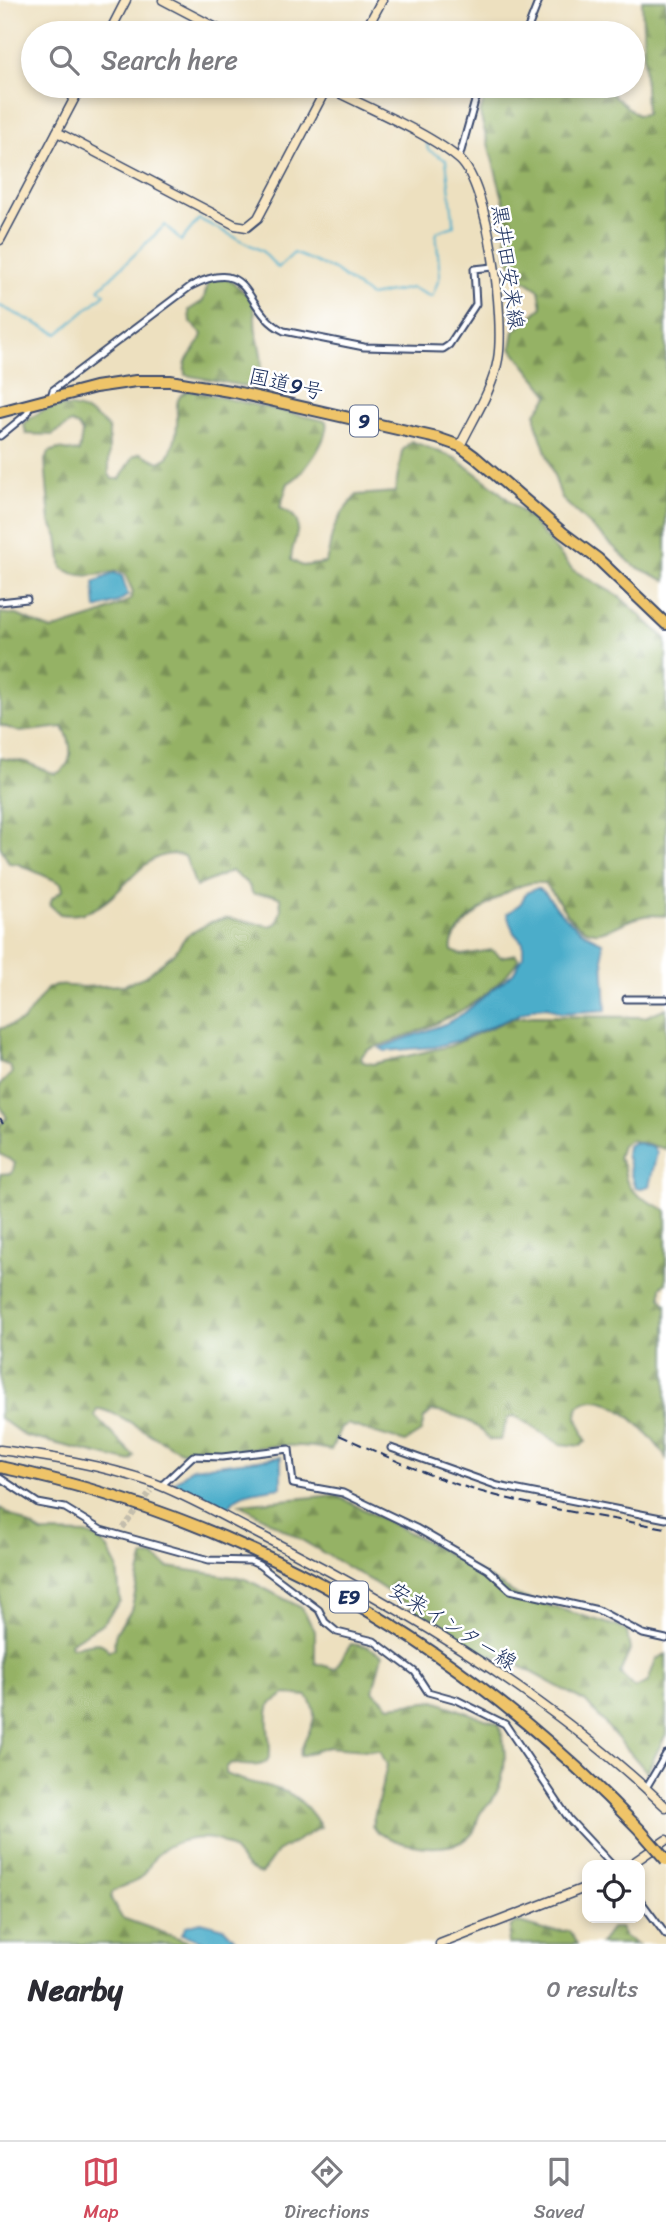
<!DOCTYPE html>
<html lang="en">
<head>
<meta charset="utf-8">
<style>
	body { margin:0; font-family:Sriracha,"Klee One",sans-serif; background:#f2f2f3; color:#2b2b33 }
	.controls { position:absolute; right:21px; bottom:21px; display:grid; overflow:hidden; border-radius:14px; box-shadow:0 4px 10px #0003 }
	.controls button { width:63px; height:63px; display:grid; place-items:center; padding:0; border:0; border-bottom:2px solid #e1e1e2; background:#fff; color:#2b2b33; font:35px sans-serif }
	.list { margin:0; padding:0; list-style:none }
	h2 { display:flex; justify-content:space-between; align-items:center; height:91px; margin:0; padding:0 28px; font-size:30px }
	h2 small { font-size:23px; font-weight:400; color:#7c7c81 }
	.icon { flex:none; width:38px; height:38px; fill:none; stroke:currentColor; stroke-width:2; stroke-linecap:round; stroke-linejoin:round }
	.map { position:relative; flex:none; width:666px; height:1944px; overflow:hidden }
	.search { position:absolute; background:#fff; box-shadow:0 4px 10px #0003; left:21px; right:21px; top:21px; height:77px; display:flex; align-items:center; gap:18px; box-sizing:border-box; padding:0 24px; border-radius:38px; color:#7c7c81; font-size:26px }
	.sheet { height:196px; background:#fff }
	nav { display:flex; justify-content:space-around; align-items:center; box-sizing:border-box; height:98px; border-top:2px solid #e1e1e2; background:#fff; font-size:19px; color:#7c7c81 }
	nav a { display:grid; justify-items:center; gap:4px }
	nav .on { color:#d1495b }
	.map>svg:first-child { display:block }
	.forest { fill:url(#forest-firs); stroke:#587062; stroke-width:2 }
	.water { fill:#4badca; stroke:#336e94; stroke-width:2 }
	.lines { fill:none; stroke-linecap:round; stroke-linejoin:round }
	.stream { stroke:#4badca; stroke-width:2 }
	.street-tunnel { stroke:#c3bdac; stroke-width:5; stroke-dasharray:5 2.5; stroke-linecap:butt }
	.street-casing { stroke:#3a4a6d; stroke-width:9 }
	.secondary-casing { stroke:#3a4a6d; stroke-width:11 }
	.highway-casing { stroke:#3a4a6d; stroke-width:14 }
	.street { stroke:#fff; stroke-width:5 }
	.secondary { stroke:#f9e7c3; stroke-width:8 }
	.highway { stroke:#efc469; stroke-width:10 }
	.rail { stroke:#1b2f5e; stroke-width:2; stroke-dasharray:10 5; stroke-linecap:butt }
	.highway-bridge-casing { stroke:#3a4a6d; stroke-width:14; stroke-linecap:butt }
	.highway-bridge { stroke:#efc469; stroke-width:10 }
	.labels { text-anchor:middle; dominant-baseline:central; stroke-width:5; stroke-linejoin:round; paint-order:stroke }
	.shield { fill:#fff; stroke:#5f6d8e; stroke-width:2 }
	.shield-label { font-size:19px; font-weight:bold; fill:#1b2f5e }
	.street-label { font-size:21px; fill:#1b2f5e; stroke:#fff }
</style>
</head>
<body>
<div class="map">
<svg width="666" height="1944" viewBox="0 0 666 1944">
	<defs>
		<pattern id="forest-firs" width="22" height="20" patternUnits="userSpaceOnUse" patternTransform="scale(1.75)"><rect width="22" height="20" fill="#95b265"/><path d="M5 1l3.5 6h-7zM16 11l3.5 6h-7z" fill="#799156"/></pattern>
	</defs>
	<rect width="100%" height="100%" fill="#fff"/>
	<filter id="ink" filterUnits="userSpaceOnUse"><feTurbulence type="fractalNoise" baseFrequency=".0143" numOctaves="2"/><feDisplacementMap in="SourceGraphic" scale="14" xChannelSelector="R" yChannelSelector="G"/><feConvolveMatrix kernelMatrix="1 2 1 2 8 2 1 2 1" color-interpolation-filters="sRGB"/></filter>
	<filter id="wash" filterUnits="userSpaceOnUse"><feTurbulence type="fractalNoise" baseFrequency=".00686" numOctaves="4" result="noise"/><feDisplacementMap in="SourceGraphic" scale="28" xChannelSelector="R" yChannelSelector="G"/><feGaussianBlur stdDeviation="1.57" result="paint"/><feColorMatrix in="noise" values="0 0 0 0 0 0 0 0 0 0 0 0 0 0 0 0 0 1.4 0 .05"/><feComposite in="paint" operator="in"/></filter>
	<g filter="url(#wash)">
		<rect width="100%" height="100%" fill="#ede0bf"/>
		<g class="forest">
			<path d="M642,0H666V581L634,566L562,499L536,423V413L549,395L511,348L514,331L542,307L539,290L518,276L507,256L505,206L480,114L484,99L494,86H602L637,115L646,114Z"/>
			<path d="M226,278C235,284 245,291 251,300C257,309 254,321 256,332C261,352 268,371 249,387L185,375C182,355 199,351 202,334L190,322L189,310L203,301L209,280Z"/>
			<path d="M189,390L326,421C330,438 303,476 288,483L280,508C312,520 291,538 291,560L302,566L325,563C330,553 329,545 332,535C336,519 346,507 357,495L395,492L402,451L411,441L455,458L494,487L530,519L573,570L620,597L666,639V916C659,916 651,914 644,916C613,922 599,948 570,918C561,907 555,894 544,883C539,883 532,882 527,884C507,888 446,928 452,951L462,955L492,950L501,957L515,954L519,959C483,1010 424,1030 367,1050L361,1057L363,1062L373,1064L450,1046L510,1019L533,1016L645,1017L666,1008V1149L630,1140L622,1145L618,1158C625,1166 624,1170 626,1179C630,1195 652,1203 666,1210V1283L661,1287V1297L666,1304V1458C652,1435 603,1381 578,1407L577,1417L586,1441L581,1446L560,1444L515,1416L508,1418L500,1440H490C475,1420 455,1414 432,1411L424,1418L421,1432L405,1442L347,1424L341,1427L331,1450C296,1442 263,1447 228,1451C214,1453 197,1456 184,1452C163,1445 114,1408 97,1409L95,1416L134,1456L132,1460L127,1461L25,1436L0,1418V1174L12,1173L15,1163L0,1154V1125L7,1118L0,1105V1085L12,1073L10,1066L0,1062V1029L23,1021L47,989L55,985L83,987L124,985L146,976L175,952L186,936L211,922L227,918L270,926L277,923L281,910L280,898L274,895L253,894L248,884L231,871L196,887L185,856C133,841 122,923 60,914L50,905L52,898L63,890L61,883L18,864L9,863L0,846V758L25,762L55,774C76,766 72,743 63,727L20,732L0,725V613L17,615L51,630L96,616L130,600L133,592L125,574L119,571C99,575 80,580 62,568L58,537L50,522L45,460L49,452L58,449L79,452L82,433L78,426L71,423L52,435L26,434L24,424C51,398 84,402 109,429V474L112,479H120L133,457L140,453L159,462L168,457C173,447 177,435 177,424C178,410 172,397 189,390Z"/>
			<path d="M335,1495L422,1539L521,1597L619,1627L627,1632L630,1650L620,1673L635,1688L648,1682L656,1659L666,1654V1734L647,1772L586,1702L509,1660L482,1653L370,1580L240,1504Z"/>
			<path d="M0,1508L42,1533L87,1534L98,1539L108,1549L117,1567L120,1601L103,1623L70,1643L71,1647C85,1647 100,1636 109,1651L115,1648C112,1629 122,1627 130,1612C134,1605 139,1569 144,1556H153L168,1567L246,1579L302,1608L315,1631V1663L335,1669L351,1644L366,1646L382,1655L373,1691L389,1706L435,1701L499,1724C508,1751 508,1777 491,1802C488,1806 482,1809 480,1814C476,1820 477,1829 472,1834C453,1857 389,1847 372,1826L387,1765L380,1751L328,1747L300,1756C303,1733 325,1721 307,1696L285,1694L270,1704C259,1738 294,1776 231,1763L226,1768V1774C269,1793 292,1778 321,1827L277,1852L261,1874C239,1868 241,1852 225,1844C207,1833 169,1839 155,1857C148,1865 147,1876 136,1881C127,1886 121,1885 112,1893L111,1899L122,1918L195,1944H0Z"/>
			<path d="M516,1922L543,1930L569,1931L577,1944H508L511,1926Z"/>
			<path d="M612,1928H620L625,1937L637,1944H600Z"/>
		</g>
		<g class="water">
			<path d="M115,573L122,576L128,595L118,602L96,609L94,582Z"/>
			<path d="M537,888C548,893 552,903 560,912C572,925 585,935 602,942L606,1010L562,1013L547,1007L534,1008L459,1040L434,1047L385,1051L380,1048L445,1024L464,1013L513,973L523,957V943L514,933L507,914L521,903L526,893Z"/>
			<path d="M635,1142L654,1148L657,1153L649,1186L638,1189C630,1183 631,1165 626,1155L627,1146Z"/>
			<path d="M281,1457V1487C260,1491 234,1489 227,1512L178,1490L174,1483L192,1468Z"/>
			<path d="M201,1922L224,1928L239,1944H210L182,1934L186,1926Z"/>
		</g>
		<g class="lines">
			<path class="stream" d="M0,306L58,334L105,294L99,289L165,225L181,241L199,219L262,251L278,268L294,253L334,270L370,296L412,288L432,297L440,276L436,232L454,226L446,160L428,150L427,144"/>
		</g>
	</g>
	<g filter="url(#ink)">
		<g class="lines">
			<path class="street-tunnel" d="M123,1528L151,1491"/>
			<g class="street-casing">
				<g id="street">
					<path d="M526,33L539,0"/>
					<path d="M459,158L475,101L485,86"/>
					<path d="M51,397L53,390L191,286C254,254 242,311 284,331L364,347L443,349L449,345L476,304L474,269L493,267"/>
					<path d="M0,436L27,414L30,405"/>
					<path d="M0,602L27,599"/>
					<path d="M626,999H666"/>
					<path d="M391,1448L498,1486L666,1519"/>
					<path d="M0,1478L38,1503L65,1508L101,1530L209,1560L250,1561L259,1565L319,1610L325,1622L337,1632L374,1641L415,1672L428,1692L457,1700L505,1724L569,1819L612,1865"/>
					<path d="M161,1486L193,1456L222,1457L289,1449L293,1484L343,1493L416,1528L487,1569L510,1590L598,1610L643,1634L666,1639"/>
					<path d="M646,1788L666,1754"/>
					<path d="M640,1900L666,1935"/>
				</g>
			</g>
			<g class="secondary-casing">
				<g id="secondary">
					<path d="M163,0L226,33"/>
					<path d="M109,33L126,0"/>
					<path d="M364,33L382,0"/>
					<path d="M325,86C363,106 430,133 460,160C489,186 505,320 498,359C493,389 473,419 460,446"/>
					<path d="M57,132L235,225L247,227L258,218L327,87"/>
					<path d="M0,240L81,86"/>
					<path d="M0,1450C51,1457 102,1465 151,1482C187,1495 222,1516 256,1533C401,1606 548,1695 666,1807"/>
					<path d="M630,1865L666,1840"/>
					<path d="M440,1944L587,1887"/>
				</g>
			</g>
			<g class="highway-casing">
				<g id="highway">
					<path d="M0,412L95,387L136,381H170L235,392L437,438L460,446L475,457L563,533L598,559L666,624"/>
					<path d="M0,1467C249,1519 465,1646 640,1830"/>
				</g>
			</g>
			<use href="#street" class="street"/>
			<use href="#secondary" class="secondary"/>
			<use href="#highway" class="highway"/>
			<g class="rail">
				<path d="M0,1118L3,1123"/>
				<path d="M339,1435C380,1453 420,1473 462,1486C528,1507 598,1516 666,1528"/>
			</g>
			<g class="highway-bridge-casing">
				<path id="highway-bridge" d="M640,1830L666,1860"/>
			</g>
			<use href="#highway-bridge" class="highway-bridge"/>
		</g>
	</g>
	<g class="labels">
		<g class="shield">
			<rect x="350" y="405.5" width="28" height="31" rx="5"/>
			<rect x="330" y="1581.5" width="38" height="31" rx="5"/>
		</g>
		<g class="shield-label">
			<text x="364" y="421">9</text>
			<text x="349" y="1597">E9</text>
		</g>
		<g class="street-label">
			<text transform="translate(508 267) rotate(82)">黒井田安来線</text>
			<text transform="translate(286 384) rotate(13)">国道9号</text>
			<text transform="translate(453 1626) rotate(32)">安来インター線</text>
		</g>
	</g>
</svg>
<div class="controls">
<button><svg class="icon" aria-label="locate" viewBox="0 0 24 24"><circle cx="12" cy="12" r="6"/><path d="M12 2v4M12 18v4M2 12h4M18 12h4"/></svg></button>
</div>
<div class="search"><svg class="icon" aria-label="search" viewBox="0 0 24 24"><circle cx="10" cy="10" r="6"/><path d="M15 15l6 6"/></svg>Search here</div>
</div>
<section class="sheet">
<h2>Nearby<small>0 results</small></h2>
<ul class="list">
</ul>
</section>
<nav>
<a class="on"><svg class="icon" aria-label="map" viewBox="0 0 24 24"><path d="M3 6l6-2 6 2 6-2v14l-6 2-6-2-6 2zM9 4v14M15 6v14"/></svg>Map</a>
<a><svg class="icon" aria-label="directions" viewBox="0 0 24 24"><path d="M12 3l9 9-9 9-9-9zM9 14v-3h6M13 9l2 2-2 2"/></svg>Directions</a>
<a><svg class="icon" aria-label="saved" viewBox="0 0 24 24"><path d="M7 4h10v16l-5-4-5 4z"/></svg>Saved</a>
</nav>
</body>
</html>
